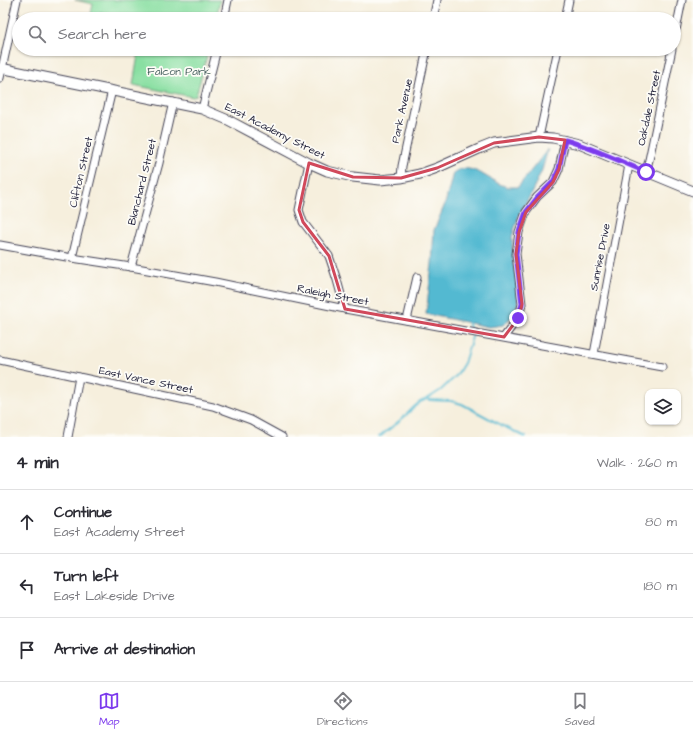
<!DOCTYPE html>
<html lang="en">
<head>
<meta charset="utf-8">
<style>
	body { margin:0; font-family:"Architects Daughter",sans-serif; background:#f7f7f7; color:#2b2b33 }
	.controls { position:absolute; right:12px; bottom:12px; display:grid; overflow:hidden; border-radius:8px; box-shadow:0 1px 3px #0004 }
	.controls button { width:36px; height:36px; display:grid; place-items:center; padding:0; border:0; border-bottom:1px solid #e1e1e2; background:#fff; color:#2b2b33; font:20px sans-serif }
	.stop { position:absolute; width:12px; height:12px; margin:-9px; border:3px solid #7c3aed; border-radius:50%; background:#fff }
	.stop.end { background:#7c3aed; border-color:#fff; box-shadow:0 1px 4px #0008 }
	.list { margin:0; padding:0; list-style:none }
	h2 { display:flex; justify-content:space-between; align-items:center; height:52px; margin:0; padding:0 16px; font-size:17px }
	h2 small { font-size:13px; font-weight:400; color:#7c7c81 }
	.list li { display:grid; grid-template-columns:26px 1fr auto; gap:12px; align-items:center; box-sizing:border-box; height:64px; padding:0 16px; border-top:1px solid #e1e1e2 }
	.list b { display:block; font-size:15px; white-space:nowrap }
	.list p { margin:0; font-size:13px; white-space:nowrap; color:#7c7c81 }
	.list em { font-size:13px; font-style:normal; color:#7c7c81 }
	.icon { flex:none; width:22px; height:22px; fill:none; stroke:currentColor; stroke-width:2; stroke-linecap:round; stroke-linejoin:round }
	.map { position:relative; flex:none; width:693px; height:437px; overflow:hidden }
	.search { position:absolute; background:#fff; box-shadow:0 1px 3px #0004; left:12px; right:12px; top:12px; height:44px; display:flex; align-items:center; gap:10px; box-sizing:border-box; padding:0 14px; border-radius:22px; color:#7c7c81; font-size:15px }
	.sheet { height:244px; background:#fff }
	nav { display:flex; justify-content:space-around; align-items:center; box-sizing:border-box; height:56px; border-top:1px solid #e1e1e2; background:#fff; font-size:11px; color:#7c7c81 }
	nav a { display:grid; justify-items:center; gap:2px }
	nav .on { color:#7c3aed }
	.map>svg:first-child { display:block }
	.green { fill:#89dfa2; stroke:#56806e }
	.water { fill:#53b9d1; stroke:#3a6e86 }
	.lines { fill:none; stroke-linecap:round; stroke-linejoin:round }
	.stream { stroke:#53b9d1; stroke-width:2 }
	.minor-casing { stroke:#424153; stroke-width:9 }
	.tertiary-casing { stroke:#424153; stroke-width:11 }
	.minor { stroke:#fff; stroke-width:7 }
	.tertiary { stroke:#fff; stroke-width:9 }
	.route { stroke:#7c3aed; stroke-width:5 }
	.marked { fill:none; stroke:#d1495b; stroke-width:3; stroke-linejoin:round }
	.labels { text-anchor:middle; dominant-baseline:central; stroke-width:3.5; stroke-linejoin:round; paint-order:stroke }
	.park-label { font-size:11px; fill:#415b5a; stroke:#fdfcf7 }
	.street-label { font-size:11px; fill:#22223b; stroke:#fdfcf7 }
</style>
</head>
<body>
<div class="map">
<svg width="693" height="437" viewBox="0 0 693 437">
	<rect width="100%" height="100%" fill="#fdfcf7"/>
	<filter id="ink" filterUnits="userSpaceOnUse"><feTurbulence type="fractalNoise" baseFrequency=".025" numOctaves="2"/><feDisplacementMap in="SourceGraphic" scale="8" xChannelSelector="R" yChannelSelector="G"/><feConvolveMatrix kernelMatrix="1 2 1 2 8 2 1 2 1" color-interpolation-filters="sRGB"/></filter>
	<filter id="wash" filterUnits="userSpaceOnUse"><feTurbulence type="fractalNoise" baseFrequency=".012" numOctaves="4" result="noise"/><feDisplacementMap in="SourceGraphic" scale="16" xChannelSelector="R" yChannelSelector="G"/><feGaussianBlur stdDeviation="0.9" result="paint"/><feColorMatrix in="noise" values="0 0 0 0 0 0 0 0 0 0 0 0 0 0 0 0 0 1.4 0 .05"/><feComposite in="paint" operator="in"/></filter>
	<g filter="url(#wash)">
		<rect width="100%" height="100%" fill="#f6efdd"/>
		<g class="green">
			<path d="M75,0H220L216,19H131L100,13L98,19H90L93,4Z"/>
			<path d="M139,49H209L196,96L193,97L133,85Z"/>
		</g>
		<path class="water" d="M548,149L542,170L531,194L519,215L512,237L513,262L517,282L518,303L513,316L503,325L489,327L426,314L432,264L434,230L445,204L453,173C471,159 490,183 508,187C511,187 514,187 518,187Z"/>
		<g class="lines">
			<g class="stream">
				<path d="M469,321L468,323L471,330"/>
				<path d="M429,400L451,401L462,404L503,426L526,437"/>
				<path d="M378,437L382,435L404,417L414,407L420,402L427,399L441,390L456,376L464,363L473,334"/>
			</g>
		</g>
	</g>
	<g filter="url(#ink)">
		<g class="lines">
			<g class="minor-casing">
				<g id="minor">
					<path d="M224,19L228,0"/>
					<path d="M433,19L437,0"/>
					<path d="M565,19L569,0"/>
					<path d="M674,40L682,0"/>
					<path d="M0,78L17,0"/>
					<path d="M202,109L217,49"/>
					<path d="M539,137L558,49"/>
					<path d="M309,163L299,210L303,222L329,256L337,280L345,309"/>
					<path d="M646,171L649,160L672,49"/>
					<path d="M401,178L402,166L427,49"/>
					<path d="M0,245L72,258L131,267L215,282L345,309L662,367"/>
					<path d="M72,258L112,90"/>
					<path d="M131,267L159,163L173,102"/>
					<path d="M407,320L417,277"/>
					<path d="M504,337L519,317L522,304L516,254L519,232L526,212L537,197L553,182L559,169L565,140"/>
					<path d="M594,354L629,165"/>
					<path d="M0,360L213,406L251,420L282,437"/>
					<path d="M68,437L79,377"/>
				</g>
			</g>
			<g class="tertiary-casing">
				<path id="tertiary" d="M0,68L202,109L228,120L309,163L327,171L353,177L380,180L401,178L420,174L437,168L479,149L494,143L539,137L553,138L579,144L693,191"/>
			</g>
			<use href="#minor" class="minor"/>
			<use href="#tertiary" class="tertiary"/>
		</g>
	</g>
	<g class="lines" filter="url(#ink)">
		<path class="route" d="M518,318L522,304L516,254L519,232L526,212L537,198L553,182L559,169L565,140C593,148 619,161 646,172"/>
	</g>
	<path class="marked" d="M539,137L565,140L559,169L553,182L526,212L519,232L516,254L522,304L519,317L504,337L345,309L329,256L303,222L299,210L309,163L353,177L401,178L437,168L494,143Z"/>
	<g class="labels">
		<g class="park-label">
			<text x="179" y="71">Falcon Park</text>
		</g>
		<g class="street-label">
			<text transform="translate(649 108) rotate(-78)">Oakdale Street</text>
			<text transform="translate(402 111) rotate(-78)">Park Avenue</text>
			<text transform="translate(275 131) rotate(27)">East Academy Street</text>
			<text transform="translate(81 172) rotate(-77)">Clifton Street</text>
			<text transform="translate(142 182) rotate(-76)">Blanchard Street</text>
			<text transform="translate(600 257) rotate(-79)">Sunrise Drive</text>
			<text transform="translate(333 295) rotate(11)">Raleigh Street</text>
			<text transform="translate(146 380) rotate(12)">East Vance Street</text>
		</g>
	</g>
</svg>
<div class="controls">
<button><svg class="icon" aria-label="layers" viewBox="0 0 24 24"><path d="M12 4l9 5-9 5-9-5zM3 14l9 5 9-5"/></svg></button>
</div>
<div class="stop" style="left:646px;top:172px"></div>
<div class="stop end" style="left:518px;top:318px"></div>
<div class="search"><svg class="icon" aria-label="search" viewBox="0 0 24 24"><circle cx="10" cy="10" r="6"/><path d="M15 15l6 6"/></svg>Search here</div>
</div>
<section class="sheet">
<h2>4 min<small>Walk · 260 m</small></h2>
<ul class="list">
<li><svg class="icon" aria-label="ahead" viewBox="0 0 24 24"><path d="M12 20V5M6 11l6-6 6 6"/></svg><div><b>Continue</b><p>East Academy Street</p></div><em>80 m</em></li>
<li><svg class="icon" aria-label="left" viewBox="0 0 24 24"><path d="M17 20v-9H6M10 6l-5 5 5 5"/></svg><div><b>Turn left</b><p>East Lakeside Drive</p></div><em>180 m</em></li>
<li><svg class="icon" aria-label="arrive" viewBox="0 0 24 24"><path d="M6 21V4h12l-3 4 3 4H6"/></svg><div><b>Arrive at destination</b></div></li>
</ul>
</section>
<nav>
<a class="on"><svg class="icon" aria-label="map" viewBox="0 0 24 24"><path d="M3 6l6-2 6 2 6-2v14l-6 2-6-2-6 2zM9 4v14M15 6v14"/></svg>Map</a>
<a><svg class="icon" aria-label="directions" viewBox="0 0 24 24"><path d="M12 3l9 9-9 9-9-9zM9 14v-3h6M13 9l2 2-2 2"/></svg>Directions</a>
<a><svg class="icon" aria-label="saved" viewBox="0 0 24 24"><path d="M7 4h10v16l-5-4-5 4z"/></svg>Saved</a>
</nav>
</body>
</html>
